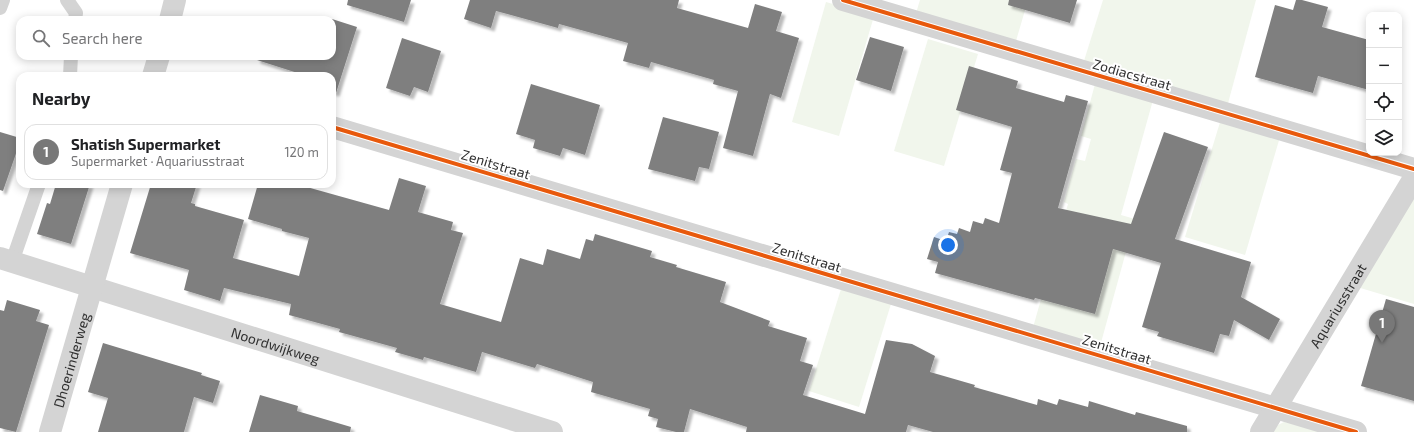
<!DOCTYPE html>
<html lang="en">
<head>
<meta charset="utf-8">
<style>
	body { margin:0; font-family:"Exo 2",sans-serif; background:#f2f2f2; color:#202124 }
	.controls { position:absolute; right:12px; top:12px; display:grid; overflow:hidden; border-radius:8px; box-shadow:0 2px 10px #0003 }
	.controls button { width:36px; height:36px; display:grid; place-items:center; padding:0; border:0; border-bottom:1px solid #e0e0e0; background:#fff; color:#202124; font:20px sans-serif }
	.you { position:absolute; left:948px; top:245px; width:14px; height:14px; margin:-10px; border:3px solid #fff; border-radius:50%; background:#1a73e8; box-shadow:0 0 0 6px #1a73e833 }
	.badge { display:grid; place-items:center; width:26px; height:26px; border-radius:50%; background:#787878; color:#fff; font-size:13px; font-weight:700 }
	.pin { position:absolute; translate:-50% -33px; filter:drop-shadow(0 1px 2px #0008) }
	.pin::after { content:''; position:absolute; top:21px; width:14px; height:12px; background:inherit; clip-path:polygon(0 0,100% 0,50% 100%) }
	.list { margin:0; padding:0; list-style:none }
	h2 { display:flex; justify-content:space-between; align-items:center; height:52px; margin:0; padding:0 16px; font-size:17px }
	h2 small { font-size:13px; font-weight:400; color:#757577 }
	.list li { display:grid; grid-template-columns:26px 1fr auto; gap:12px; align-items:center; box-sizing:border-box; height:56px; margin:0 8px 8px; padding:0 8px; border:1px solid #e0e0e0; border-radius:12px }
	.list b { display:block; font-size:15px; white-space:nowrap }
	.list p { margin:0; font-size:13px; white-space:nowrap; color:#757577 }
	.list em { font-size:13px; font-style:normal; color:#757577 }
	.icon { flex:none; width:22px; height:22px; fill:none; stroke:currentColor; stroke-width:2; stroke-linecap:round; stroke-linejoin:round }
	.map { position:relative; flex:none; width:1414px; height:432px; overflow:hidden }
	.search { position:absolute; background:#fff; box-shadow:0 2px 10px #0003; left:16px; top:16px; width:320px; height:44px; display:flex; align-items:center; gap:10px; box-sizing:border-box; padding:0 14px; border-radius:12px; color:#757577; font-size:15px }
	.panel { position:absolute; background:#fff; box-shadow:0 2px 10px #0003; left:16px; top:72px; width:320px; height:116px; border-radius:12px }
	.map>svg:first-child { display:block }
	.green { fill:#f1f6ec }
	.building { fill:#7f7f7f; filter:url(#shadow) }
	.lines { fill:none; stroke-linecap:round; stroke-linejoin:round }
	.service { stroke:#d4d4d4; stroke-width:14 }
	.minor { stroke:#d4d4d4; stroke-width:22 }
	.cycleway-casing { stroke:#fff; stroke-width:6 }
	.cycleway { stroke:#e8590c; stroke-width:4 }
	.labels { text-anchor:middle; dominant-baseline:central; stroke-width:4; stroke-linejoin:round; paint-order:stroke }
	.street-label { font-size:14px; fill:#303030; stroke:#fff }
</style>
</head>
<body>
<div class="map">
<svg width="1414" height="432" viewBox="0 0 1414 432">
	<defs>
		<filter id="shadow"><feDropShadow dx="3.5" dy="3.5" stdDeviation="1" flood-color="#0004"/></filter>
	</defs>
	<rect width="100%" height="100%" fill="#fff"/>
	<g class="green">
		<path d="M920,0H1028L1016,41L916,13Z"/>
		<path d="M1103,0H1256L1227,107L1083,64Z"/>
		<path d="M826,2L874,16L839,136L792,122Z"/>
		<path d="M928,39L978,54L944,166L894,151Z"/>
		<path d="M1095,84L1153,100L1121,215L1135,219L1099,350L1032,331L1068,204L1064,202L1076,159L1085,161L1091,139L1081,136Z"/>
		<path d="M1221,119L1280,137L1245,255L1185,237Z"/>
		<path d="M1414,198V304L1357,287Z"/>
		<path d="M841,289L891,304L859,407L809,391Z"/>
		<path d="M1284,422L1335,432H1272L1276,426Z"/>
	</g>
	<g class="building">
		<path d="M348,0H411L404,22L347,5Z"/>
		<path d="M470,0H679L677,8L748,28L755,4L782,12L776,31L799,38L781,98L770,94L753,156L723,148L738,91L713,84L714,80L651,62L649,68L623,61L628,43L559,24L558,28L496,11L491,28L464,19Z"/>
		<path d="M1009,0H1077L1070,23L1008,5Z"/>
		<path d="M1296,0H1302L1328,7L1322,27L1369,40V90L1318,76L1313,93L1255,77L1275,5L1293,10Z"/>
		<path d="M332,19L357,27L336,93L332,92V76H307L257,60V56H332Z"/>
		<path d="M870,37L904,47L891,91L856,80Z"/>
		<path d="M402,38L441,51L428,92L414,87L410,96L386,88Z"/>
		<path d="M969,66L1018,81L1016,88L1064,102L1066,95L1088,101L1058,208L1131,224L1164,132L1208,147L1175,239L1251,262L1241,297L1280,319L1269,340L1234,320L1229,336L1220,334L1214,353L1157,336L1159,332L1142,327L1161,263L1113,249L1095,314L1035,298L1034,300L935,273L938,262L927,259L934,237L946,241L949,232L957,234L959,228L970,232L973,221L983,224L985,218L999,223L1012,173L1000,170L1012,127L956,110Z"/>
		<path d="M531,84L600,105L585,155L563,148L560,156L533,148L535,140L516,134Z"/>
		<path d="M663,117L719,132L709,169L699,167L695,181L648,169Z"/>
		<path d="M0,132L20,138V142L3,191L0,190Z"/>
		<path d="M399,178L426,186L418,212L453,222L451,230L463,233L440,304L501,322L520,258L543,265L547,249L580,259L586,239L593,241L595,234L652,251L650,257L677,265L676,267L726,282L720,302L770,321L768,326L807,338L800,361L813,365L803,395L865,414L886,340L912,344L935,356L930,372L975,385L974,387L1037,405L1038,399L1057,405L1059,399L1088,407L1089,401L1135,415L1136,412L1187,426V432H933L908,425L906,432H746L747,427L690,409L684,432H676L656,427L658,419L648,416L650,409L591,392L593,382L537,364L535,368L482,352L476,372L424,357L423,360L395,352L397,348L339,332L340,329L289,315L291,304L224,288L220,301L184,290L189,270L130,253L151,184H197L191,203L195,204V206L244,220L233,258L299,276L309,238L282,231V229L248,219L258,184H296L389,210Z"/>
		<path d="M56,184H90L71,244L37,234L47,203L50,204Z"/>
		<path d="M1386,299L1414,307V401L1361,386Z"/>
		<path d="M7,300L40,310L36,321L49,325L16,432L0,428V310L4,311Z"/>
		<path d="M103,343L202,373L201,375L220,381L213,403L194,397L184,432H98L108,398L88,392Z"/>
		<path d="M260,395L298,406L297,411L351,427L350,432H249Z"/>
	</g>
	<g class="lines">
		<g class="service">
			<path d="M67,0L76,13L75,20"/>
			<path d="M0,8L3,0"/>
			<path d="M70,76L71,56"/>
			<path d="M12,262L39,184"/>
		</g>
		<g class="minor">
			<path d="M843,0L1414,169"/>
			<path d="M170,20L175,0"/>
			<path d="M153,76L159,56"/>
			<path d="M332,127L1356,432"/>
			<path id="s1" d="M0,258L552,432"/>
			<path id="s2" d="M50,432L122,184"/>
			<path id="s3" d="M1261,432L1414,178"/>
		</g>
		<g class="cycleway-casing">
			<g id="cycleway">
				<path d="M843,0L1414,169"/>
				<path d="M332,127L1356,432"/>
			</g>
		</g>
		<use href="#cycleway" class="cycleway"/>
	</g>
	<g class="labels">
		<g class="street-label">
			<text transform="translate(1132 74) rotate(16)">Zodiacstraat</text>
			<text transform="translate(496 164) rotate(17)">Zenitstraat</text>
			<text transform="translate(807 257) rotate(17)">Zenitstraat</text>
			<text stroke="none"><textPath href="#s3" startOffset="148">Aquariusstraat</textPath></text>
			<text stroke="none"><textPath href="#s1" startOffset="289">Noordwijkweg</textPath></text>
			<text transform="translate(1117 349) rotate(17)">Zenitstraat</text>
			<text stroke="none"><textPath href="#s2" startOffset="75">Dhoerinderweg</textPath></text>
		</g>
	</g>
</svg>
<div class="controls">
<button>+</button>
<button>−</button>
<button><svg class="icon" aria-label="locate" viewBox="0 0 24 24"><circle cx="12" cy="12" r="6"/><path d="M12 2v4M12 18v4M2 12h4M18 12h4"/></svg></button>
<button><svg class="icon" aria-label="layers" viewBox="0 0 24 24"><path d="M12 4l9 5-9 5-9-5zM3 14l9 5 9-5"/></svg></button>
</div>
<div class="you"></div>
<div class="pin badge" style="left:1382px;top:343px">1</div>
<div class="search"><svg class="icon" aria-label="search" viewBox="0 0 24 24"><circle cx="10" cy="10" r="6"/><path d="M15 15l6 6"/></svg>Search here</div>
<section class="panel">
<h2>Nearby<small></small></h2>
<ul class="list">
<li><span class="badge">1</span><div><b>Shatish Supermarket</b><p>Supermarket · Aquariusstraat</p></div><em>120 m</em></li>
</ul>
</section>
</div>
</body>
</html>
